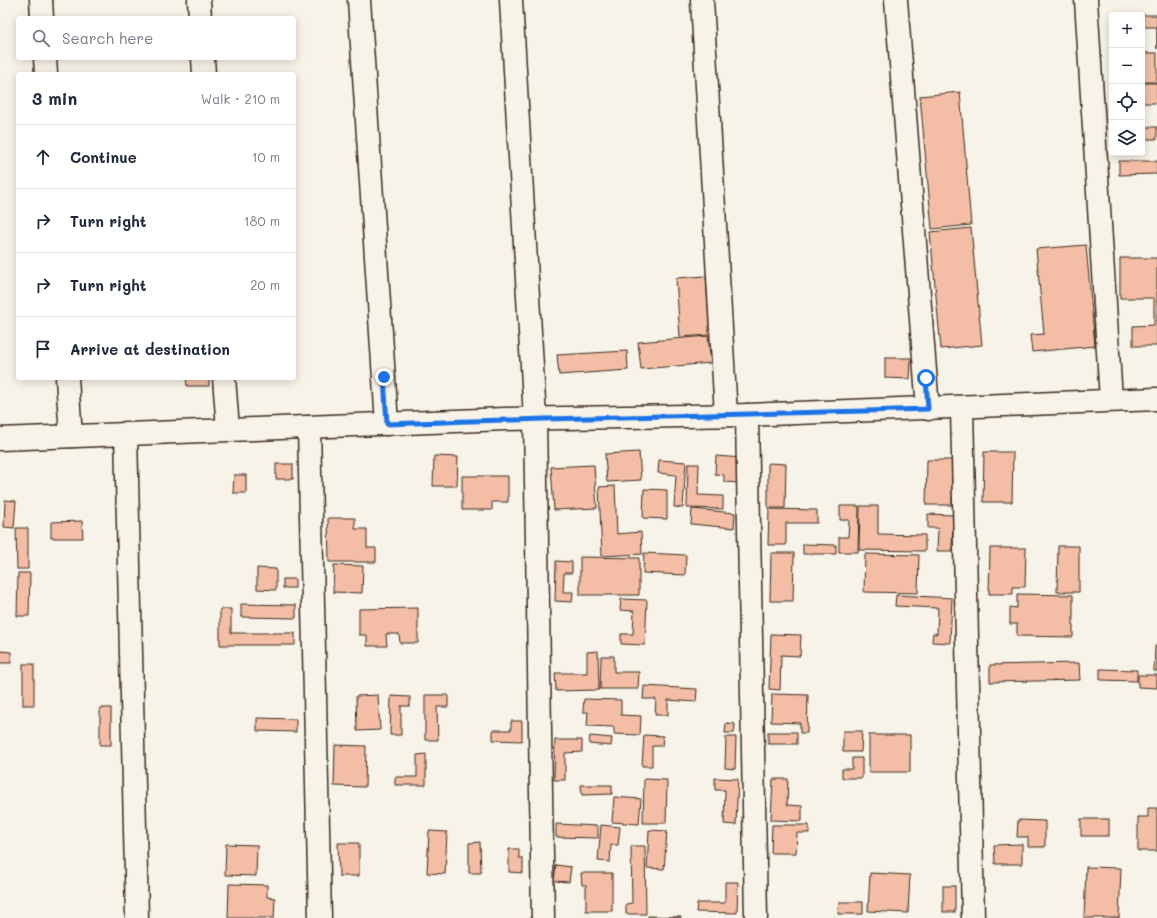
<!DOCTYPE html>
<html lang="en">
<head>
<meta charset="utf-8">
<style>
	body { margin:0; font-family:Mali,sans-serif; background:#f6f6f7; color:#1f2937 }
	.controls { position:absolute; right:12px; top:12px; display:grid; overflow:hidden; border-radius:4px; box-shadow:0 2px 10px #0003 }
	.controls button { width:36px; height:36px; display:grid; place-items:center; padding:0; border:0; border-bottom:1px solid #e0e1e3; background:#fff; color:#1f2937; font:20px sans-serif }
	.stop { position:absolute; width:12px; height:12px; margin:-9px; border:3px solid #1a73e8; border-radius:50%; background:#fff }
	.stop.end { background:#1a73e8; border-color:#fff; box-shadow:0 1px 4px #0008 }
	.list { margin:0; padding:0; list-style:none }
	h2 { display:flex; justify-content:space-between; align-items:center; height:52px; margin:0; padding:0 16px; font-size:17px }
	h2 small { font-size:13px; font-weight:400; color:#747a83 }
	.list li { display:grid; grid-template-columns:26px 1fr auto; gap:12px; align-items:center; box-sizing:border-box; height:64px; padding:0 16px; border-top:1px solid #e0e1e3 }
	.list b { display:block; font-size:15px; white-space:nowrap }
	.list em { font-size:13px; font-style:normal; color:#747a83 }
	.icon { flex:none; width:22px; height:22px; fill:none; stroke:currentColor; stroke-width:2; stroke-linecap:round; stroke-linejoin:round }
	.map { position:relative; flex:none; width:1157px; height:918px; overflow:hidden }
	.search { position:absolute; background:#fff; box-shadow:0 2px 10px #0003; left:16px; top:16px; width:280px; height:44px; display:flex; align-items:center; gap:10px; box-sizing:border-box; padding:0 14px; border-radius:4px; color:#747a83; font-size:15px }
	.panel { position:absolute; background:#fff; box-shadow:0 2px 10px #0003; left:16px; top:72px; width:280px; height:308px; border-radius:4px }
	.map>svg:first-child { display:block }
	.building { fill:#f3bea5; stroke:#3b2a1e }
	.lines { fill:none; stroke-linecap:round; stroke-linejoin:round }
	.minor-casing { stroke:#3b2a1e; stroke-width:25 }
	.minor { stroke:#f7f3e8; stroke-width:22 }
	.route { stroke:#1a73e8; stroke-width:5 }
</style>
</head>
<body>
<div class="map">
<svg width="1157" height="918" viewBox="0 0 1157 918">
	<rect width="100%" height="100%" fill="#f7f3e8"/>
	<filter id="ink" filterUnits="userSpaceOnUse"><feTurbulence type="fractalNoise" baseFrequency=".025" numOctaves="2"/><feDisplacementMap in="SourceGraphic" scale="8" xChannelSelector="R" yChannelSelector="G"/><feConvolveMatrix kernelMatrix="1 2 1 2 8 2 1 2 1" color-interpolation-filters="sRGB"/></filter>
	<g filter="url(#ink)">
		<g class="building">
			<path d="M1143,15H1157V49V27H1143Z"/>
			<rect x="1142" y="53" width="15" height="29"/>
			<rect x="1142" y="83" width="15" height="20"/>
			<path d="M960,92L971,225L932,229L920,96Z"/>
			<rect x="1142" y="127" width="15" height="12"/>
			<path d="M1119,161H1157V174L1119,175Z"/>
			<path d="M971,228L982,345L941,349L930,232Z"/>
			<path d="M1086,245L1095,346L1032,352L1030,335L1044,334L1036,249Z"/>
			<path d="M1120,258H1157V346H1133V326L1154,325V298H1120Z"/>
			<path d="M706,276L710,335L680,337L676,278Z"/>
			<path d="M708,336L711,363L641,369L638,342Z"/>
			<path d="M627,351L628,370L559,375L557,355Z"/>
			<path d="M885,358H911L910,379L885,378Z"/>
			<path d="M186,378H209V386H187Z"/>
			<path d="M639,452L641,480L607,482L605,454Z"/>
			<path d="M984,452H1013L1012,502H983Z"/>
			<path d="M434,456L458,457L457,486H433Z"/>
			<path d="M716,456L742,458L740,483L724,482V475L715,474Z"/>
			<path d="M659,460L686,462L683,508L674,507L676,475L658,473Z"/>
			<path d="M927,460H953L952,505H926Z"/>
			<path d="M768,463L786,464L785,508H768Z"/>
			<rect x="276" y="464" width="17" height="15"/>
			<path d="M688,464H699L698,495L723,496V509L687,508Z"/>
			<path d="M594,465L597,508L554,510L551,467Z"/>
			<path d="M234,475H246V493H233Z"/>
			<path d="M462,476H508V502H492V510H462Z"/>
			<path d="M615,486L617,534L641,532L642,554L602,556L599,487Z"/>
			<path d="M644,489L667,490V519L643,518Z"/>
			<path d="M5,500L16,501L14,528L4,527Z"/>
			<path d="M840,506H859L858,552H839V537H848L849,520H840Z"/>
			<path d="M860,506H878V534L925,535V551L859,550Z"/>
			<path d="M692,509L735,513L734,528L691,524Z"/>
			<path d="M769,509L817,510V523H786V545H768Z"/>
			<path d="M928,514L953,515L952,551H937L938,528H928Z"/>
			<path d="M328,518H355V529H367V548H376V562H329Z"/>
			<path d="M82,521L83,538H51V522Z"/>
			<path d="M16,528H28V569H17Z"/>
			<path d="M803,544L836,545V554H803Z"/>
			<path d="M1058,546H1079V592H1057Z"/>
			<path d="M990,548H1026L1025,587H1013V594H989Z"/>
			<path d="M644,553L686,555L685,575L643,573Z"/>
			<path d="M771,553H794L793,601H770Z"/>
			<path d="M865,554L919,555L918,593L864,592Z"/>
			<path d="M580,557L639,558V595H580Z"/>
			<path d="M556,561L572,562V573H564L563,592H573L572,602L555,601Z"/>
			<path d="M334,565L363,566L362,593L333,592Z"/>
			<path d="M257,568L276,569V590L257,589Z"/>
			<path d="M18,573H30L29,616H17Z"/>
			<rect x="283" y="579" width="12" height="9"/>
			<path d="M1017,594L1073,595V637L1017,636V624H1010V607L1017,608Z"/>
			<path d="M896,595L952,598L950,643L932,642L933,633L937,634L938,608L895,606Z"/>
			<path d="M621,599L647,600L645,645L621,644V634H633L634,611L620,610Z"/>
			<path d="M241,604L296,605V618L241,617Z"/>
			<path d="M418,608V643H400L399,634H386L387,646H367V635H359V609Z"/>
			<path d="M220,609H231V633H295V645H220Z"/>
			<path d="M771,634L801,635L800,656L781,655L780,690L769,689Z"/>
			<path d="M1155,646H1157V671H1154Z"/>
			<path d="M0,651L11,652V663H0Z"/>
			<path d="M598,651L599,690L556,691L555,673H587V652Z"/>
			<path d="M601,656H614V672H639L638,689H600Z"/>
			<path d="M1079,663L1080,680L990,682V665Z"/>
			<rect x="23" y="664" width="11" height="41"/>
			<path d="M1100,669L1137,670V681L1100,680Z"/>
			<path d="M1138,675H1157V688L1138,687Z"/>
			<path d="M644,686L697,689L696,702L668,700V715H655L656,699H643Z"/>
			<path d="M772,694L808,695L807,733H800V723L771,722Z"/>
			<path d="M378,695L380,730L357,731L356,696Z"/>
			<path d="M425,695H448V707H437L438,740H425Z"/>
			<path d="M391,696L410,697V706H401V735H390Z"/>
			<path d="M584,699L621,700V715L641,716L640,735L614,734V727L587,726L588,712H583Z"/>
			<rect x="100" y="708" width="11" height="37"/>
			<path d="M257,718L296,719V732L257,731Z"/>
			<path d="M511,721H522V741L493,740V730H511Z"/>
			<path d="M726,723L735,724L734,733H725Z"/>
			<path d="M843,731H862L861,752H843Z"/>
			<rect x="768" y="732" width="29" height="12"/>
			<path d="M644,735L663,736L662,746H652V766H642Z"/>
			<rect x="869" y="735" width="41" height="37"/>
			<path d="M590,736L612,738L611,746L589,744Z"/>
			<path d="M726,737H736L735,769L725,768Z"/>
			<path d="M555,740H582V752L565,753V780H554Z"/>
			<path d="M335,745L366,746L365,787L334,786Z"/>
			<path d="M426,754V785H395V777H417V755Z"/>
			<path d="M852,758H862V778H842V769H852Z"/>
			<path d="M715,778L738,779L736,825L724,824L725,790H715Z"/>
			<path d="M644,779L667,780L666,823H643Z"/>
			<path d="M773,779H788L787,805L802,806V821L771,820Z"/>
			<path d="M581,785H612V794L582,795Z"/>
			<path d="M614,797L641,799L639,824L612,822Z"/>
			<path d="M1148,808H1157V851H1138V817H1148Z"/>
			<rect x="1081" y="819" width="28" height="17"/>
			<path d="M1018,820L1045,821V847H1028V837H1017Z"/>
			<path d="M556,824L598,826V838L556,837Z"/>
			<path d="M601,825L620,827L618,845H611L610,862L598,861Z"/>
			<path d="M772,825H809V833H797L796,853H771Z"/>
			<path d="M649,830L667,831L664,869L647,868Z"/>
			<path d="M429,831L447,832L445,874L427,873Z"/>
			<path d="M480,842L481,873H469V843Z"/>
			<path d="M338,843H359V876H339Z"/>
			<path d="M226,844L257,845L256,876L225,875Z"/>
			<path d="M1022,844V864H995L994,845Z"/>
			<path d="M631,846H645L646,914H626V904L632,903Z"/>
			<path d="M509,849H519V858H523V873L509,872Z"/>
			<path d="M556,865L571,867L569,882L554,881Z"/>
			<path d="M1086,867L1121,868L1119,918H1084Z"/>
			<path d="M581,873H612V911H586V885H582Z"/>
			<path d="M870,873L910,875L908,913L868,911Z"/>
			<path d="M725,882H738L737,913L696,912L697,903H725Z"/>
			<path d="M229,884L267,885V897L275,898L274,918H228Z"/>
			<rect x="943" y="886" width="12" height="26"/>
			<path d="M839,902H863V914H838Z"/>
			<path d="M648,916L681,917V918H648Z"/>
		</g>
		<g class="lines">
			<g class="minor-casing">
				<g id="minor">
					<path d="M41,0L42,18"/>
					<path d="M199,0L200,18"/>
					<path d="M359,0L387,424"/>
					<path d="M511,0L535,419L543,918"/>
					<path d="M702,0L726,415"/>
					<path d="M896,0L928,409"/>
					<path d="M1086,0L1111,400"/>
					<path d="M45,58L46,74"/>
					<path d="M203,58L204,74"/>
					<path d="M67,378L71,436"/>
					<path d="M224,378L228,429"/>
					<path d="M962,408L973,918"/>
					<path d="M747,415L756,918"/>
					<path d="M309,427L320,918"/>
					<path d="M126,433L137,918"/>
					<path d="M0,439L505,419L747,415L1157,399"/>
				</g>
			</g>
			<use href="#minor" class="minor"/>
		</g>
	</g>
	<g class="lines" filter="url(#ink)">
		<path class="route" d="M384,377L387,424C567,417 748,415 928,409L926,378"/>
	</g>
</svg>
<div class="controls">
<button>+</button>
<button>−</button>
<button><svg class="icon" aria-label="locate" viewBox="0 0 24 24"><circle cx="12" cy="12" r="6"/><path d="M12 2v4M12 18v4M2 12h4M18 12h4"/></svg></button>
<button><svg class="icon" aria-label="layers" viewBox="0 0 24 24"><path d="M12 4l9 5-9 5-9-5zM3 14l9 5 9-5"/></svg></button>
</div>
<div class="stop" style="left:926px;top:378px"></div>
<div class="stop end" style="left:384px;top:377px"></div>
<div class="search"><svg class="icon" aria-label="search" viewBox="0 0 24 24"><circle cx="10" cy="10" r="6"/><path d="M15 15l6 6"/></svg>Search here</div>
<section class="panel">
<h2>3 min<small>Walk · 210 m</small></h2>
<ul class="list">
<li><svg class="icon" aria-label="ahead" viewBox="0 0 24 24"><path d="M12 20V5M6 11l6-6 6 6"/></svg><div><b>Continue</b></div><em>10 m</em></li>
<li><svg class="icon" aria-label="right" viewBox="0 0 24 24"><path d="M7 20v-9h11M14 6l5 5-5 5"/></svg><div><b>Turn right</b></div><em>180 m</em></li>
<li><svg class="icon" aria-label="right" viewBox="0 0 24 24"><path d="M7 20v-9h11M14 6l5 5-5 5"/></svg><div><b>Turn right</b></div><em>20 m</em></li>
<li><svg class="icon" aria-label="arrive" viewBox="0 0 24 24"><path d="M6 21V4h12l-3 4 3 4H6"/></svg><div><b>Arrive at destination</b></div></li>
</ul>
</section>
</div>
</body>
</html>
